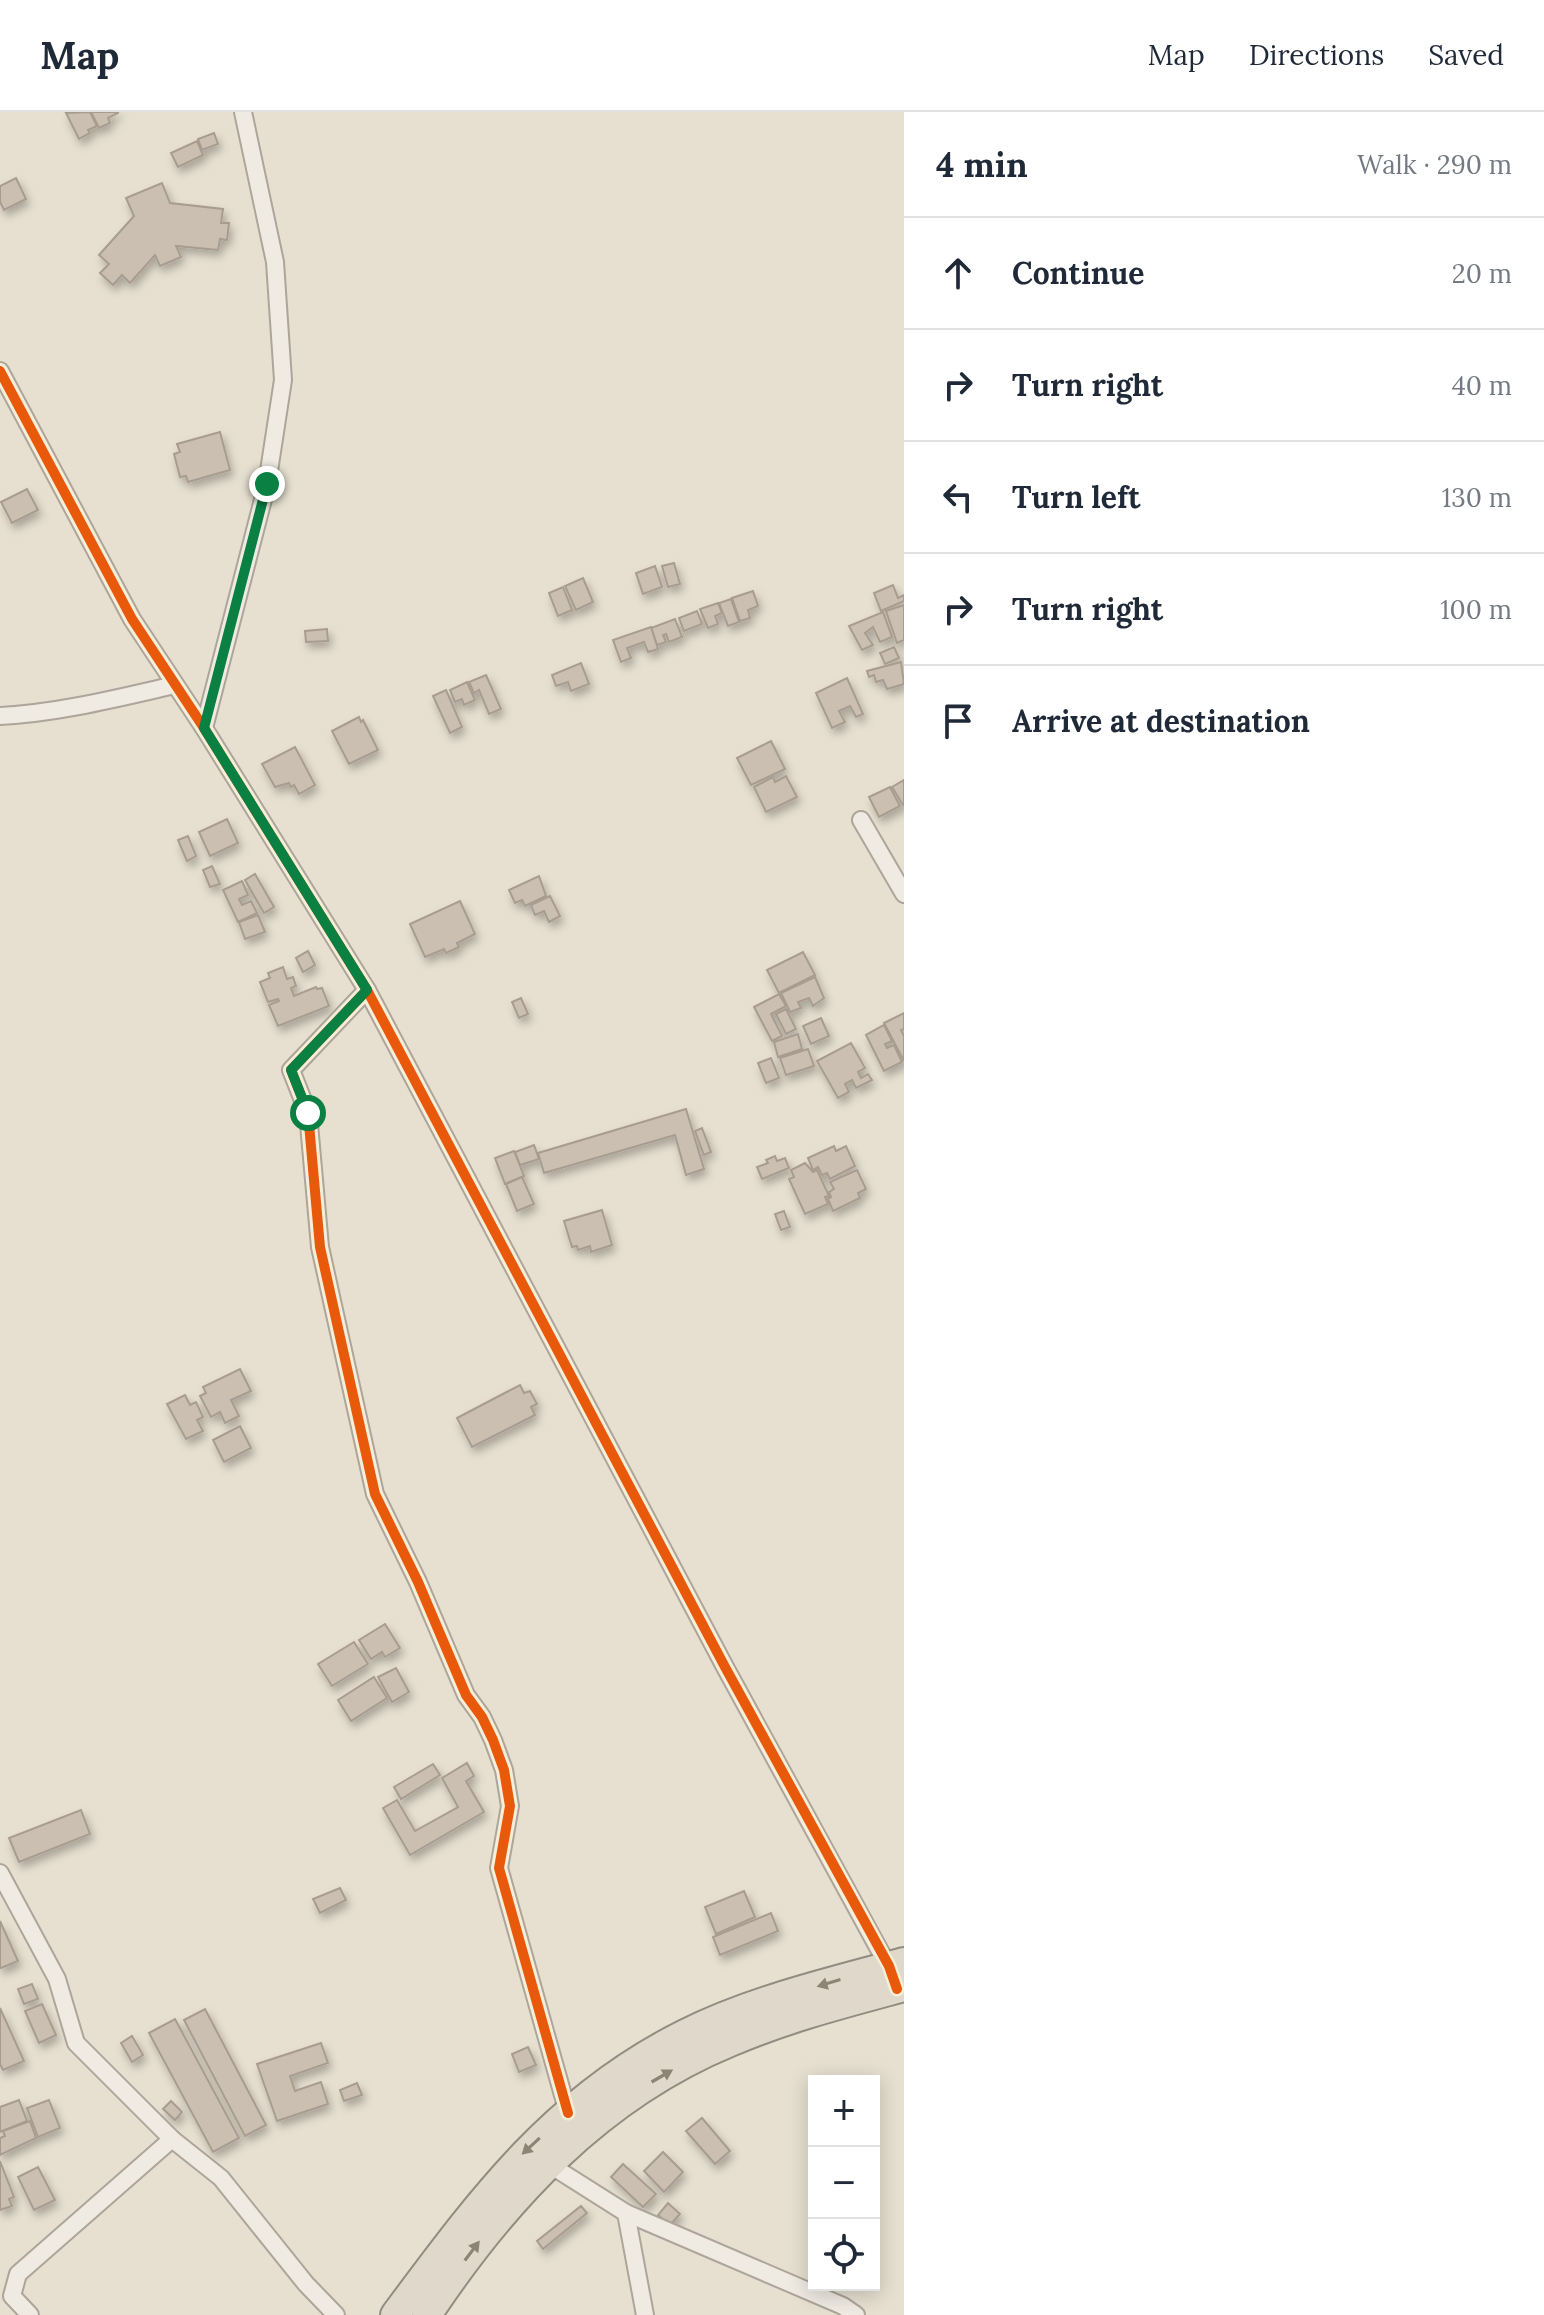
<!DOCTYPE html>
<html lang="en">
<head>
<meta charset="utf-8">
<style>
	body { margin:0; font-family:Lora,serif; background:#f6f6f7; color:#1f2937 }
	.controls { position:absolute; right:24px; bottom:24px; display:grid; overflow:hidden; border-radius:0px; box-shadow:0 4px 20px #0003 }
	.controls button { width:72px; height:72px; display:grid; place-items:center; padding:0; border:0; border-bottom:2px solid #e0e1e3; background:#fff; color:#1f2937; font:40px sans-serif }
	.stop { position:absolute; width:24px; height:24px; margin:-18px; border:6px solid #0b8043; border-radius:50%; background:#fff }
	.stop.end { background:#0b8043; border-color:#fff; box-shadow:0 2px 8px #0008 }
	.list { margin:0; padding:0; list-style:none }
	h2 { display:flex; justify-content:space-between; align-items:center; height:104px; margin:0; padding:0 32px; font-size:34px }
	h2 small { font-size:26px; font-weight:400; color:#747a83 }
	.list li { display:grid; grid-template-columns:52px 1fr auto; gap:24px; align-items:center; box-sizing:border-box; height:112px; padding:0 32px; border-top:2px solid #e0e1e3 }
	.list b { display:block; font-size:30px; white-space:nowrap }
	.list em { font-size:26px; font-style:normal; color:#747a83 }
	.icon { flex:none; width:44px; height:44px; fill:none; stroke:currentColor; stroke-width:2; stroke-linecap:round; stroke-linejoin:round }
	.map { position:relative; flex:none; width:904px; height:2203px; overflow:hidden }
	header { display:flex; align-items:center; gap:48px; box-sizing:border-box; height:112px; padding:0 40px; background:#fff; border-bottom:2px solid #e0e1e3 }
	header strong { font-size:38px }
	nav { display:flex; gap:44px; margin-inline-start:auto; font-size:28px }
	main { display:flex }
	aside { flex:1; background:#fff }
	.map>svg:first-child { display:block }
	.building { fill:#cbbfb2; stroke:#a89c90; stroke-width:2; filter:url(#shadow) }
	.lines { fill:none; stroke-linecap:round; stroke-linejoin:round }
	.minor-casing { stroke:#ada599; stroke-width:20 }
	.trunk-casing { stroke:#928b80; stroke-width:32 }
	.minor { stroke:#efebe3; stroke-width:16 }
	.trunk { stroke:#e0d9cb; stroke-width:28 }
	.cycleway-casing { stroke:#f7eed8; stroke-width:15 }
	.cycleway { stroke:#e8590c; stroke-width:10 }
	.oneway { fill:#8e8476 }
	.route { stroke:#0b8043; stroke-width:10 }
</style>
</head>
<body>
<header>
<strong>Map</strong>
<nav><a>Map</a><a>Directions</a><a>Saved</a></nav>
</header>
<main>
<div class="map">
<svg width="904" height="2203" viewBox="0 0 904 2203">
	<defs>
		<filter id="shadow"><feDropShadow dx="3" dy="5.5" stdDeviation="4" flood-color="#0004"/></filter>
	</defs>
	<rect width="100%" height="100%" fill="#e7e0d1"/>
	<g class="building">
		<path d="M90,0L97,14L88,18L90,21L79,27L66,1Z"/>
		<path d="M91,0H118V1L108,6L110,11L99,16Z"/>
		<path d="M214,21L218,32L202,38L198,27Z"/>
		<path d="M197,29L203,43L178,55L171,41Z"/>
		<path d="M16,66L26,87L4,98L0,90V74Z"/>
		<path d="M162,71L170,91L223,97L221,111H229L227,128L220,127L218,138L176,134L181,145L160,154L155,143L130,171L122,163L113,173L100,161L109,152L99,143L134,104L126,86Z"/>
		<path d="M220,320L230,358L188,370L186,364L180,365L174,342L180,340L177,332Z"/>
		<path d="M27,377L38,398L12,411L1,390Z"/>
		<path d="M674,451L680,472L668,475L662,454Z"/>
		<path d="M655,454L662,475L643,482L636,461Z"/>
		<path d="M583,466L593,490L576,498L565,474Z"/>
		<path d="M893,473L898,486L904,483V489L881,499L874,481Z"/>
		<path d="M563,475L572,498L558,504L549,481Z"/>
		<path d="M753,479L758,494L748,498L750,506L740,509L732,486Z"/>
		<path d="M731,487L739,510L728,514L719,491Z"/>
		<path d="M718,491L722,501L715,504L718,512L708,516L700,497Z"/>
		<path d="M904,493V528L897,531L886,499Z"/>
		<path d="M697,499L702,512L684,519L679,506Z"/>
		<path d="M883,500L892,525L880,530L873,515L865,521L873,533L862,538L849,514Z"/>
		<path d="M675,507L682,525L669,530L666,522L663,523L666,530L657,533L651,516Z"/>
		<path d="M651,515L658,537L648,540L644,530L627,536L631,546L621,550L613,528Z"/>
		<path d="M327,517L328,529L306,530L305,519Z"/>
		<path d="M894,535L899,546L885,552L880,541Z"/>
		<path d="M901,550L904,572L887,577L883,568L876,570L874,563L869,565L867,559Z"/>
		<path d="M581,551L589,572L571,579L568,570L556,574L552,563Z"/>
		<path d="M486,563L501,597L489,602L479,578L474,581L469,570Z"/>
		<path d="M847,566L863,602L856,605L850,594L839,599L845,610L832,616L816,581Z"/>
		<path d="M467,570L475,588L464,593L462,587L455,590L450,578Z"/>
		<path d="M446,578L462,615L450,621L433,584Z"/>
		<path d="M359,605L361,610L363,608L378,638L349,652L332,619Z"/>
		<path d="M771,629L785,657L751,673L737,646Z"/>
		<path d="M295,635L315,673L299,682L294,673L291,675L289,671L275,675L262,652Z"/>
		<path d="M786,664L797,685L766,700L754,675L773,665L775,670Z"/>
		<path d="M904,668V693H903L892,675Z"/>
		<path d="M890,675L900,694L879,705L869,685Z"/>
		<path d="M227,707L238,731L210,744L199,720Z"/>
		<path d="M188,724L196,744L187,749L178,728Z"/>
		<path d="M212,754L220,772L210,775L203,758Z"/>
		<path d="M255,762L274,795L264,801L245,768Z"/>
		<path d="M539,764L546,784L525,794L522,788L515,791L509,778Z"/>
		<path d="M242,769L248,783L239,787L242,793L251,789L257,801L238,810L223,778Z"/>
		<path d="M550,784L560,804L549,810L544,799L535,803L531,793Z"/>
		<path d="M460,789L475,822L457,831L459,835L446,841L444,837L425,845L410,812Z"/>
		<path d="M258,803L265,820L245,827L239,810Z"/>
		<path d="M308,839L315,853L303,860L296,846Z"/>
		<path d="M803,840L815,863L779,881L767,858Z"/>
		<path d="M283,855L287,867L293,865L296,874L291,876L294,884L316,875L317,877L322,876L329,894L278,914L269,893L279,889L278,887L268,890L260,870L270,866L268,861Z"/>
		<path d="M815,865L824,886L813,894L809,886L798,890L801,896L790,900L781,881Z"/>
		<path d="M779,882L786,894L771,902L782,924L772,929L754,895Z"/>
		<path d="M521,886L528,902L519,906L512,890Z"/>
		<path d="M786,897L796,917L786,922L776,902Z"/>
		<path d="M904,901V917L901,918L904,924V949L884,911Z"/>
		<path d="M821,906L829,924L811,932L803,914Z"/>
		<path d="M884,913L892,929L885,932L887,936L894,933L902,950L884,959L866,923Z"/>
		<path d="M798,922L802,937L778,945L774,930Z"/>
		<path d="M851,931L865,956L858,960L861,966L868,962L872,968L856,976L852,968L845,972L849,980L838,986L817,949Z"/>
		<path d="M808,937L814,954L786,963L780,946Z"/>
		<path d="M771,946L779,966L766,971L758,951Z"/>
		<path d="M686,997L704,1057L686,1063L675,1023L544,1061L538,1041Z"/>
		<path d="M702,1016L711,1040L704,1043L695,1019Z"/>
		<path d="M534,1033L539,1047L520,1053L515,1040Z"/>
		<path d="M834,1034L836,1039L846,1034L855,1054L830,1067L827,1061L822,1063L818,1055L813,1058L808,1046Z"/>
		<path d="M514,1039L524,1064L505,1072L495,1046Z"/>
		<path d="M775,1044L777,1049L785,1046L789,1056L762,1067L757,1055L768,1051L766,1048Z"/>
		<path d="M805,1051L813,1060L817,1058L829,1084L825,1085L828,1092L805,1102L789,1067L794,1065L791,1058Z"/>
		<path d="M857,1058L866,1077L858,1081L860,1086L833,1099L828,1087L831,1085L829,1080L834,1077L830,1070Z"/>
		<path d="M522,1065L534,1092L517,1099L506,1072Z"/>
		<path d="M602,1098L612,1133L591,1140L590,1134L578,1138L577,1134L572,1135L564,1109Z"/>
		<path d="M784,1099L790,1115L781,1118L775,1102Z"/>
		<path d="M240,1257L251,1279L231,1288L239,1304L225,1311L220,1300L211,1305L200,1284L206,1281L203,1275Z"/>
		<path d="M520,1273L524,1281L530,1279L537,1292L531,1295L535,1303L472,1335L457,1306Z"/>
		<path d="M185,1283L190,1293L196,1290L203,1305L197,1308L203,1319L186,1327L167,1292Z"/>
		<path d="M240,1314L251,1336L224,1350L213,1328Z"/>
		<path d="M385,1512L400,1536L385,1545L382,1540L371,1547L359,1528Z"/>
		<path d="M354,1530L368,1552L332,1574L318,1552Z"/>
		<path d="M396,1556L409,1580L392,1590L378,1565Z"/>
		<path d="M374,1565L387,1586L351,1609L338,1588Z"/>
		<path d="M467,1651L474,1664L466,1669L484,1700L410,1743L383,1696L397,1688L415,1719L458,1695L442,1666Z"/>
		<path d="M433,1652L440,1663L401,1687L394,1675Z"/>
		<path d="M81,1698L90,1722L19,1750L9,1726Z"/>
		<path d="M340,1776L346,1788L320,1801L313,1787Z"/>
		<path d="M744,1779L755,1805L716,1822L705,1795Z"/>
		<path d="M771,1801L778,1819L720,1843L713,1825Z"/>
		<path d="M0,1809L18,1849L1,1856L0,1855Z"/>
		<path d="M32,1872L38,1887L24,1892L18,1877Z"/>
		<path d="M42,1892L56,1923L39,1931L25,1899Z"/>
		<path d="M0,1896L24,1949L3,1958L0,1952Z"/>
		<path d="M205,1897L266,2013L245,2024L184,1908Z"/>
		<path d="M175,1907L239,2026L213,2040L149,1921Z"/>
		<path d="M132,1924L143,1943L132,1950L121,1931Z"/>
		<path d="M321,1931L328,1951L290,1964L295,1979L321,1970L328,1992L277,2009L257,1952Z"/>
		<path d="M528,1935L536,1953L519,1960L512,1942Z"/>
		<path d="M357,1971L362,1983L344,1989L340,1978Z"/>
		<path d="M19,1988L27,2009L0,2020V1995Z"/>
		<path d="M49,1988L60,2016L38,2025L27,1996Z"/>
		<path d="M171,1989L182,2000L175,2008L163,1997Z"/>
		<path d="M702,2006L730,2039L715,2052L686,2019Z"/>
		<path d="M30,2009L36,2026L0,2043V2026L5,2024L3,2019Z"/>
		<path d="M663,2040L683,2060L664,2080L644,2059Z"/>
		<path d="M0,2049L14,2085L9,2087L12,2094L0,2098Z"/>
		<path d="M623,2052L656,2082L643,2095L611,2065Z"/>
		<path d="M38,2055L55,2088L34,2098L18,2065Z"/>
		<path d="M668,2091L680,2102L670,2113L658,2103Z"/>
		<path d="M581,2094L587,2101L543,2137L537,2129Z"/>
	</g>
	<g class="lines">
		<g class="minor-casing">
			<g id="minor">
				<path d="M0,259L132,507L204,616L367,878L725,1555L892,1861"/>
				<path d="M0,604C59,601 118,586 175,573"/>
				<path d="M204,616L267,372L283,268L275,150L243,0"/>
				<path d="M861,708L904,782"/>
				<path d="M367,878L291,958L308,1001L320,1135L375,1382L418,1470L466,1583L482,1605L493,1628L504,1658L510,1694L499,1756L568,2001"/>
				<path d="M0,1761L57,1867L76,1931L172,2027"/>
				<path d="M547,2051L626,2101L843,2194L856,2203"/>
				<path d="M626,2101L645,2203"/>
				<path d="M30,2203L12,2184L18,2162L172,2027L221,2066L306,2172L336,2203"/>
			</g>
		</g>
		<g class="trunk-casing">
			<g id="trunk">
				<path d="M395,2203C480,2089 553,1988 685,1922C753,1888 831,1870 904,1850"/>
				<path d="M427,2203C504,2087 599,1984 730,1930C786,1906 845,1891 904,1875"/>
			</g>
		</g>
		<use href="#minor" class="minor"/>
		<use href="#trunk" class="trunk"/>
		<g class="cycleway-casing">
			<g id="cycleway">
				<path d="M0,259L132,507L204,616L367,878L725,1555L889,1854L897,1877"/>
				<path d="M367,878L291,958L308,1001L320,1135L375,1382L418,1470L466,1583L482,1605L493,1628L504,1658L510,1694L499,1756L568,2001"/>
			</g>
		</g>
		<use href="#cycleway" class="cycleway"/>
	</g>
	<defs><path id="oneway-solid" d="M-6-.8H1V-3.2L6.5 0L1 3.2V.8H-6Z" transform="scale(2)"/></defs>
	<g class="oneway">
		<use href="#oneway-solid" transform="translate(829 1871) rotate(163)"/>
		<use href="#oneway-solid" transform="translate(662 1964) rotate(-30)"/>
		<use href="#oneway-solid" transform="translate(531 2034) rotate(137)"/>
		<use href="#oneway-solid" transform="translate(472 2139) rotate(-53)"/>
	</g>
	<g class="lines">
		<path class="route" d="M267,372L204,616L367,878L291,958L308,1001"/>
	</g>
</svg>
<div class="controls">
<button>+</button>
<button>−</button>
<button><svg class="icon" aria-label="locate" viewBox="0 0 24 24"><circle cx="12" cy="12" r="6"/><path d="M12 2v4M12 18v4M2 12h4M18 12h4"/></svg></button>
</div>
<div class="stop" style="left:308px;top:1001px"></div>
<div class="stop end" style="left:267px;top:372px"></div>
</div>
<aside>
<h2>4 min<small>Walk · 290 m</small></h2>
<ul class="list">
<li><svg class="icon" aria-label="ahead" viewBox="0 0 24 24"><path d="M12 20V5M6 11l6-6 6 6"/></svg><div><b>Continue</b></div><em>20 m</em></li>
<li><svg class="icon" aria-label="right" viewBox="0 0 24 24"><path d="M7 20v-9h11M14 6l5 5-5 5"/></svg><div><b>Turn right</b></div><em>40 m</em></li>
<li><svg class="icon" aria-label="left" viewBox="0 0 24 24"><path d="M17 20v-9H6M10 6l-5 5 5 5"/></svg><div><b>Turn left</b></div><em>130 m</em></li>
<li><svg class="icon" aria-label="right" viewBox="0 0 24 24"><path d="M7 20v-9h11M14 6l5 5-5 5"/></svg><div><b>Turn right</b></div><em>100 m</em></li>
<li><svg class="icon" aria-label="arrive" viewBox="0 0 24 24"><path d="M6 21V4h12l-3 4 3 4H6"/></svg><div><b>Arrive at destination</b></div></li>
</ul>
</aside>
</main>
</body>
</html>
